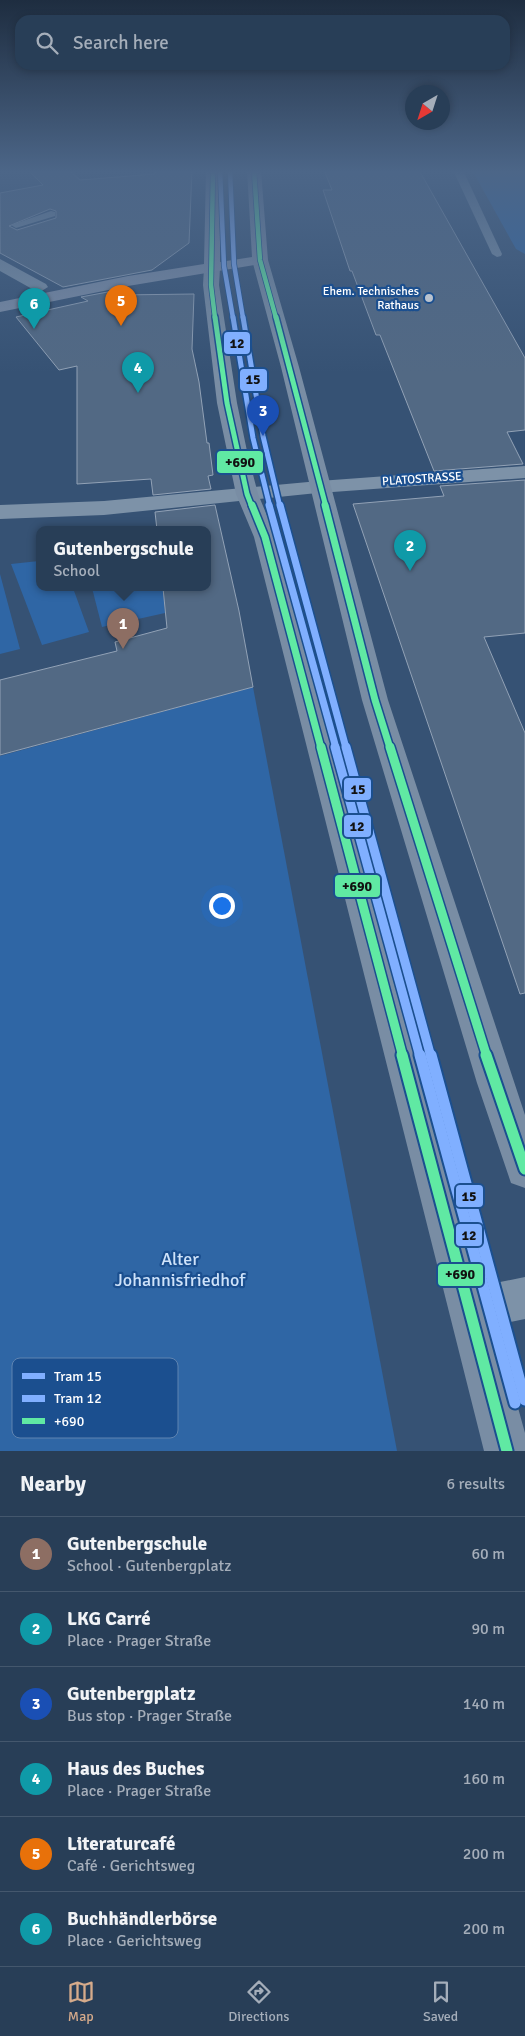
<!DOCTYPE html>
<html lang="en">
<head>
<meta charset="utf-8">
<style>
	body { margin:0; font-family:Signika,sans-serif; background:#30455d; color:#f1f3f6 }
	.compass { position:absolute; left:405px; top:85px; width:45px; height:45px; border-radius:50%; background:#283e57; box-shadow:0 2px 8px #0003; rotate:219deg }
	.you { position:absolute; left:221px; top:905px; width:18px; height:18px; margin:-12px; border:4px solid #fff; border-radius:50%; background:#1a73e8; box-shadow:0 0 0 8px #1a73e833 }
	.badge { display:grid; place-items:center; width:32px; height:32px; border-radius:50%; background:#d6ab8b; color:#fff; font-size:16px; font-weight:700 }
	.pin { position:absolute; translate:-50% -41px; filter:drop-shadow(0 1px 2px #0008) }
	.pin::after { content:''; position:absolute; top:26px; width:18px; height:15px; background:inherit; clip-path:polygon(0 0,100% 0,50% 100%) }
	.popup { position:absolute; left:36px; top:526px; width:175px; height:65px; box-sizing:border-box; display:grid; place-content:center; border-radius:10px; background:#283e57; filter:drop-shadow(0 1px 4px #0005); font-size:16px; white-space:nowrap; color:#a5aeba }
	.popup b { font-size:19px; color:#f1f3f6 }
	.popup::after { content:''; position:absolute; left:50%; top:100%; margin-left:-10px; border:10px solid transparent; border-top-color:#283e57 }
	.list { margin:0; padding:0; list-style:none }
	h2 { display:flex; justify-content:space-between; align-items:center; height:65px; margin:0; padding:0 20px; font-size:21px }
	h2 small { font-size:16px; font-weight:400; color:#a5aeba }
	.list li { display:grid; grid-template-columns:32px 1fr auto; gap:15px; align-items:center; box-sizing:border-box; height:75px; padding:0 20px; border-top:1px solid #44576d }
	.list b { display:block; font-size:19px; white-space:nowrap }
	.list p { margin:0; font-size:16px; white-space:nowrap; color:#a5aeba }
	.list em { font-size:16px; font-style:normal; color:#a5aeba }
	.icon { flex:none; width:28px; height:28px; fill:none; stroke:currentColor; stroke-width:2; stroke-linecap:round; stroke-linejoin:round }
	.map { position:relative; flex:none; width:525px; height:1451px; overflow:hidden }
	.search { position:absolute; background:#283e57; box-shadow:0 2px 8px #0003; left:15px; right:15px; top:15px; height:55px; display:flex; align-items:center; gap:12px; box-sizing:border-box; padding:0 18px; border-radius:15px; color:#a5aeba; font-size:19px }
	.sheet { height:515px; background:#283e57 }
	nav { display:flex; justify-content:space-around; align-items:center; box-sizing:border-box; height:70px; border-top:1px solid #44576d; background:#283e57; font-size:14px; color:#a5aeba }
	nav a { display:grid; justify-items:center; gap:2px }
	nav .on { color:#d6ab8b }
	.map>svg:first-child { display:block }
	.green { fill:#2f66a5 }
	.building { fill:#526984; stroke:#92a2b6; fill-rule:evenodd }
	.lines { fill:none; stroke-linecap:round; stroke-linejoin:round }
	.service { fill:#7d92a8; fill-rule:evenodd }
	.minor { fill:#7d92a8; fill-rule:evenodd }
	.tertiary { fill:#7d92a8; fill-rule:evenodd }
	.secondary { fill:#798da4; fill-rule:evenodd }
	.primary { fill:#7d8ea7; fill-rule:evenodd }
	.bus-1-far4-casing { stroke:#1b4f8f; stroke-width:6 }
	.bus-1-far3-casing { stroke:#1b4f8f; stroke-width:8 }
	.bus-1-far2-casing { stroke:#1b4f8f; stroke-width:10 }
	.bus-1-far1-casing { stroke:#1b4f8f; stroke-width:12 }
	.bus-1-casing { stroke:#1b4f8f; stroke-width:15 }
	.bus-1-far4 { stroke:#60e9a3; stroke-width:4.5 }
	.bus-1-far3 { stroke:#60e9a3; stroke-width:5 }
	.bus-1-far2 { stroke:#60e9a3; stroke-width:7 }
	.bus-1-far1 { stroke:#60e9a3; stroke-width:9 }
	.bus-1 { stroke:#60e9a3; stroke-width:11 }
	.tram-1-far4-casing { stroke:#1b4f8f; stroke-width:6 }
	.tram-1-far3-casing { stroke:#1b4f8f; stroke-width:8 }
	.tram-1-far2-casing { stroke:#1b4f8f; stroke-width:10 }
	.tram-1-far1-casing { stroke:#1b4f8f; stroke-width:12 }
	.tram-1-casing { stroke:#1b4f8f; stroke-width:15 }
	.tram-2-far4-casing { stroke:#1b4f8f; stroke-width:6 }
	.tram-2-far3-casing { stroke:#1b4f8f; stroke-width:8 }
	.tram-2-far2-casing { stroke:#1b4f8f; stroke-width:10 }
	.tram-2-far1-casing { stroke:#1b4f8f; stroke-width:12 }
	.tram-2-casing { stroke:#1b4f8f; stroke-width:15 }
	.tram-1-far4 { stroke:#80afff; stroke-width:4.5 }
	.tram-1-far3 { stroke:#80afff; stroke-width:5 }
	.tram-1-far2 { stroke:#80afff; stroke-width:7 }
	.tram-1-far1 { stroke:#80afff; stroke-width:9 }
	.tram-1 { stroke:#80afff; stroke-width:11 }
	.tram-2-far4 { stroke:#80afff; stroke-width:4.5 }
	.tram-2-far3 { stroke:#80afff; stroke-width:5 }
	.tram-2-far2 { stroke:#80afff; stroke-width:7 }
	.tram-2-far1 { stroke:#80afff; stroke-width:9 }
	.tram-2 { stroke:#80afff; stroke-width:11 }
	.poi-dot { fill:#b9c2ce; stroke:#1b4f8f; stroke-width:2 }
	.labels { text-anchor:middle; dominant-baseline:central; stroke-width:4.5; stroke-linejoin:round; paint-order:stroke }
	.far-poi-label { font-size:12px; fill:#fff; stroke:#1b4f8f; text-anchor:end }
	.far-street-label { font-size:12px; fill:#fff; stroke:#1b4f8f }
	.near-park-label { font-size:18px; fill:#cfe3fa; stroke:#1b4f8f }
	.key { fill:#1b4f8f; stroke:#5f84b1; stroke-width:1 }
	.key-label { font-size:14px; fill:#fff }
	.line-badge { stroke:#1b4f8f; stroke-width:2 }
	.pale-badge-label { font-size:14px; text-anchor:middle; font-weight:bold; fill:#111 }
</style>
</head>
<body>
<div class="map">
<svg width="525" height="1451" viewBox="0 0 525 1451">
	<rect width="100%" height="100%" fill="#365274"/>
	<g class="green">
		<path d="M472,170H525V254L516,249Z"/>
		<path d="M39,561V588H73L89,632L42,645L11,564Z"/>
		<path d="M0,574L20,649L0,654Z"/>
		<path d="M92,588H163L165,613L102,627Z"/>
		<path d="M253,687L397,1451H0V756Z"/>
	</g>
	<g class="building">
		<path d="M28,170H69L80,180L155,174V170H192L189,243L152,270L63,287L0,253V193L43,185ZM50,209L56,211V218L17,230L9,226Z"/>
		<path d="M324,170H419L525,358V430L507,432L523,464L434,471L380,335H376L352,271H350L323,190H332Z"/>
		<path d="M129,288L119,295L194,294L192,349L199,382L207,443H209L213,475L208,476L211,489L153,495L151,479L77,484V366L59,370L16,317L88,301L81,297Z"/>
		<path d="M525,480V633L484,637L525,733V993L520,994L353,504L444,496L440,486Z"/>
		<path d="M215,505L239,611L253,687L0,755V680L117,651L115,642L167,628L163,588H207V530H157L155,512Z"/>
	</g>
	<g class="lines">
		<g class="service">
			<path d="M453,170H463L502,254L501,256L497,257L492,254Z"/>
			<path d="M51,211L55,212V216L16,228L11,225Z"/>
		</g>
		<g class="minor">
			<path d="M0,259L46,284L48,287L40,292L34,290L0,271Z"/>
			<path d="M525,466V478L319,493L311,492L308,487L311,482L319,481Z"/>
			<path d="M525,1277V1319L470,1330L455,1324L449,1309L455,1294L470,1288Z"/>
		</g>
		<path class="tertiary" d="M319,481L327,482L330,487L327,492L104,515L0,519V505L104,501Z"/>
		<g class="secondary">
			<path d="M260,255L268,260L299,367L388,700L525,1115V1188L511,1183L477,1083L362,700L281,367L252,260Z"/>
			<path d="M212,263L220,268L219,285L237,403L247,451L258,494L276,537L525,1433V1451H484L254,537L236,494L227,451L217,403L203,285L204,268Z"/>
		</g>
		<path class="primary" d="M206,170H220V262L252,257L247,170H261L268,260L266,263L128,286L0,312V302L128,276L204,264Z"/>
		<g class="bus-1-far4-casing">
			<g id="bus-1-far4">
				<path d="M213,170L211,285L215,318"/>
				<path d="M254,170L260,260L276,318"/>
			</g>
		</g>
		<g class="bus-1-far3-casing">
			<g id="bus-1-far3">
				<path d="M215,317L227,403L247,494L252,507"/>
				<path d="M276,317L326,507"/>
			</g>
		</g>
		<g class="bus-1-far2-casing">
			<g id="bus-1-far2">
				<path d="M252,505L265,537L321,748"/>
				<path d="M325,505L375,700L390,748"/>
			</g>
		</g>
		<g class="bus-1-far1-casing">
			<g id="bus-1-far1">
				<path d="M321,747L403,1057"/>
				<path d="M390,747L487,1057"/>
			</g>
		</g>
		<g class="bus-1-casing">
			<g id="bus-1">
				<path d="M402,1055L507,1451"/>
				<path d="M486,1055L525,1169"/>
			</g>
		</g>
		<use href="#bus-1-far4" class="bus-1-far4"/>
		<use href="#bus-1-far3" class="bus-1-far3"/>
		<use href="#bus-1-far2" class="bus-1-far2"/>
		<use href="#bus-1-far1" class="bus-1-far1"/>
		<use href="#bus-1" class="bus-1"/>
		<g class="tram-1-far4-casing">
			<path id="tram-1-far4" d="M230,170L234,264L243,318"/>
		</g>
		<g class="tram-1-far3-casing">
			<path id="tram-1-far3" d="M243,317L263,436L280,507"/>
		</g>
		<g class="tram-1-far2-casing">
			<path id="tram-1-far2" d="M280,505L346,748"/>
		</g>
		<g class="tram-1-far1-casing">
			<path id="tram-1-far1" d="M346,747L431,1057"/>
		</g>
		<g class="tram-1-casing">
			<path id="tram-1" d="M431,1055L525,1400"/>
		</g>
		<g class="tram-2-far4-casing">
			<path id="tram-2-far4" d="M220,170L224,266L233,318"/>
		</g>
		<g class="tram-2-far3-casing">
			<path id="tram-2-far3" d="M233,317L253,438L270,507"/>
		</g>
		<g class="tram-2-far2-casing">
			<path id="tram-2-far2" d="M269,505L336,748"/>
		</g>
		<g class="tram-2-far1-casing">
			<path id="tram-2-far1" d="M335,747L420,1057"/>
		</g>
		<g class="tram-2-casing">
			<path id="tram-2" d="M420,1055L515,1403"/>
		</g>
		<use href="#tram-1-far4" class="tram-1-far4"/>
		<use href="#tram-1-far3" class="tram-1-far3"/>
		<use href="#tram-1-far2" class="tram-1-far2"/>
		<use href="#tram-1-far1" class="tram-1-far1"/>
		<use href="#tram-1" class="tram-1"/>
		<use href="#tram-2-far4" class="tram-2-far4"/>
		<use href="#tram-2-far3" class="tram-2-far3"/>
		<use href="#tram-2-far2" class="tram-2-far2"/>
		<use href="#tram-2-far1" class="tram-2-far1"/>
		<use href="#tram-2" class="tram-2"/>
	</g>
	<linearGradient id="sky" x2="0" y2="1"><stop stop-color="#1e2d40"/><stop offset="0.46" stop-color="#4c6688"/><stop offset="1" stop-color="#4c6688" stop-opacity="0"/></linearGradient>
	<rect width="525" height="373" fill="url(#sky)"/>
	<circle class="poi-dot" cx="429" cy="298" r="5"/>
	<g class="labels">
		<g class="far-poi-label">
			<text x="419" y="291">Ehem. Technisches<tspan x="419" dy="14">Rathaus</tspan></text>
		</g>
		<g class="far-street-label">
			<text transform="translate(422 479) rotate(-4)">PLATOSTRASSE</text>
		</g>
		<g class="near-park-label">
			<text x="180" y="1259">Alter<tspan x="180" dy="21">Johannisfriedhof</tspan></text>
		</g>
	</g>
	<rect x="12" y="1358" width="166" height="80" rx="8" class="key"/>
	<rect x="22" y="1373" width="23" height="6" fill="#80afff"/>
	<rect x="22" y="1395" width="23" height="7" fill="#80afff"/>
	<rect x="22" y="1418" width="23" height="6" fill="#60e9a3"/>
	<g class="key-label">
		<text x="54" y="1381">Tram 15</text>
		<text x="54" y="1403">Tram 12</text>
		<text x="54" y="1426">+690</text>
	</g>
	<g class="line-badge">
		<rect x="223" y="331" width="28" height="24" rx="5" fill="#80afff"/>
		<rect x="239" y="368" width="29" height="24" rx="5" fill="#80afff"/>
		<rect x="216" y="450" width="48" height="24" rx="5" fill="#60e9a3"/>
		<rect x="343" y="777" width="29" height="24" rx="5" fill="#80afff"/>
		<rect x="343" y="814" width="29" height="24" rx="5" fill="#80afff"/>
		<rect x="334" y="874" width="47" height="24" rx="5" fill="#60e9a3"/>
		<rect x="455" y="1184" width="29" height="24" rx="5" fill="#80afff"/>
		<rect x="455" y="1223" width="28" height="24" rx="5" fill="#80afff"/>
		<rect x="437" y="1263" width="47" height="24" rx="5" fill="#60e9a3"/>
	</g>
	<g class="pale-badge-label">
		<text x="237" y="348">12</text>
		<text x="253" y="384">15</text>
		<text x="240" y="467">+690</text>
		<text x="358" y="794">15</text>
		<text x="357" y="831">12</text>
		<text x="357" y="891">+690</text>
		<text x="469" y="1201">15</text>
		<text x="469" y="1240">12</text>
		<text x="460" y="1279">+690</text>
	</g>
</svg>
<svg class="compass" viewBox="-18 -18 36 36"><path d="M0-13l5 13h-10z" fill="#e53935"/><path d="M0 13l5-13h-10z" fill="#a5aeba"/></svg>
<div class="you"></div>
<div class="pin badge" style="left:123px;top:649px;background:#8d6e63">1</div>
<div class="popup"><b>Gutenbergschule</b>School</div>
<div class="pin badge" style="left:410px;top:571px;background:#0f9aa8">2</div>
<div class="pin badge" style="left:263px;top:436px;background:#1a4fb4">3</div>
<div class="pin badge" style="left:138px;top:393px;background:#0f9aa8">4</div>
<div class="pin badge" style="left:121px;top:326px;background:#e8710a">5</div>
<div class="pin badge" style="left:34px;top:329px;background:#0f9aa8">6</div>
<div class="search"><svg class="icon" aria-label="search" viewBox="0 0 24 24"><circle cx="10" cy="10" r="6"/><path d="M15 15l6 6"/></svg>Search here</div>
</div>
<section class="sheet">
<h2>Nearby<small>6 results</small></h2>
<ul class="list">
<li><span class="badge" style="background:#8d6e63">1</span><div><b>Gutenbergschule</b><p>School · Gutenbergplatz</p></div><em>60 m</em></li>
<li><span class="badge" style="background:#0f9aa8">2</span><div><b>LKG Carré</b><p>Place · Prager Straße</p></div><em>90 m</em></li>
<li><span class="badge" style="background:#1a4fb4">3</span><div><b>Gutenbergplatz</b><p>Bus stop · Prager Straße</p></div><em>140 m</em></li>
<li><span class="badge" style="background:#0f9aa8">4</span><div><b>Haus des Buches</b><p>Place · Prager Straße</p></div><em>160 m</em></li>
<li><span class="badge" style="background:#e8710a">5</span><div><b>Literaturcafé</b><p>Café · Gerichtsweg</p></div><em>200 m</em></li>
<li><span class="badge" style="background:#0f9aa8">6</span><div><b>Buchhändlerbörse</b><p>Place · Gerichtsweg</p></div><em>200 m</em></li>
</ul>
</section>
<nav>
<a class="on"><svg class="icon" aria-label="map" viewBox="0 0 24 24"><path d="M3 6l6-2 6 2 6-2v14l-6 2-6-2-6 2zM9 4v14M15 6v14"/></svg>Map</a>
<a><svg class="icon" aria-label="directions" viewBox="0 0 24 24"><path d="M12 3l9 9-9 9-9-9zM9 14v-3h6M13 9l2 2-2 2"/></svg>Directions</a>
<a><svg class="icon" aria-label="saved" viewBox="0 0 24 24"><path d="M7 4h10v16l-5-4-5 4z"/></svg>Saved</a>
</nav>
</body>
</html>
